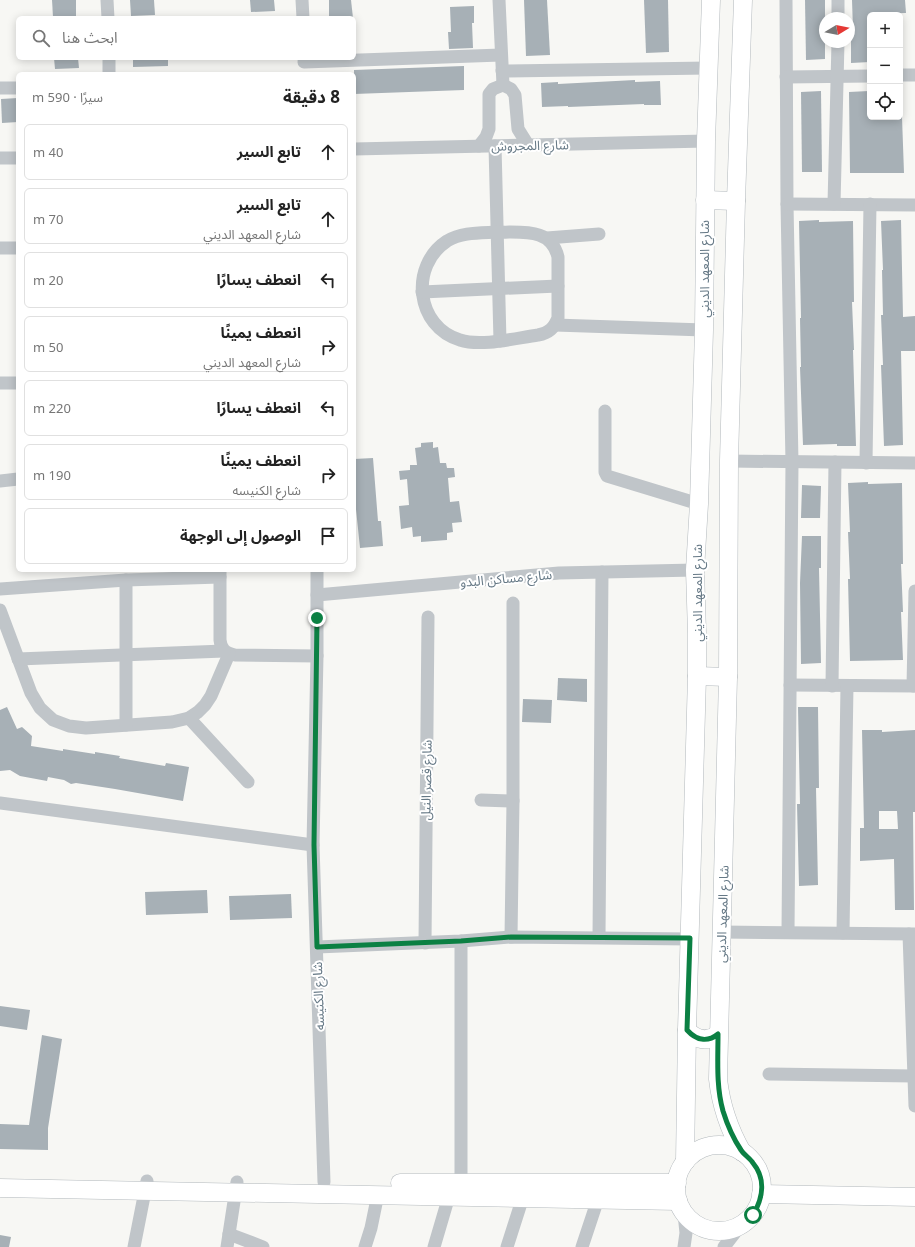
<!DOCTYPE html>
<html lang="ar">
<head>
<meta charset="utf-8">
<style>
	body { margin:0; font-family:"Noto Sans","Noto Sans Arabic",sans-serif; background:#f6f6f6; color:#222; direction:rtl }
	.controls { position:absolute; right:12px; top:12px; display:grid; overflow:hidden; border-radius:6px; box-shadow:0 2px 10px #0003 }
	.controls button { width:36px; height:36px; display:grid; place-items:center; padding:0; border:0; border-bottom:1px solid #e0e0e0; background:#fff; color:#222; font:20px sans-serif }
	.compass { position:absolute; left:819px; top:12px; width:36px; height:36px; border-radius:50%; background:#fff; box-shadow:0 2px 10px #0003; rotate:80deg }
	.stop { position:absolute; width:12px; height:12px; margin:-9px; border:3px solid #0b8043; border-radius:50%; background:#fff }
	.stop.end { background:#0b8043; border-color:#fff; box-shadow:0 1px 4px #0008 }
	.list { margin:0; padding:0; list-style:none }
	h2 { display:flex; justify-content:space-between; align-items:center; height:52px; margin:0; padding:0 16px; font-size:17px }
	h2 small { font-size:13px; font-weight:400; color:#767676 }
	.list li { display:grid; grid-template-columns:26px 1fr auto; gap:12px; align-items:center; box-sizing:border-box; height:56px; margin:0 8px 8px; padding:0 8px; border:1px solid #e0e0e0; border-radius:6px }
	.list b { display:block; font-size:15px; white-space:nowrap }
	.list p { margin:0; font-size:13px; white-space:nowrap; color:#767676 }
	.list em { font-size:13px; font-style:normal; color:#767676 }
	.icon { flex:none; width:22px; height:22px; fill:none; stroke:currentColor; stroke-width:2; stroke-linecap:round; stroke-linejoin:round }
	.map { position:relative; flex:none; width:915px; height:1247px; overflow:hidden; direction:ltr }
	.search { position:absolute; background:#fff; box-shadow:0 2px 10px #0003; left:16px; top:16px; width:340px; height:44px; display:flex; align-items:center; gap:10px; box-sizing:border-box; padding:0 14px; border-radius:6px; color:#767676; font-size:15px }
	.panel { position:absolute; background:#fff; box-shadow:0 2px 10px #0003; left:16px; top:72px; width:340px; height:500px; border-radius:6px; direction:rtl }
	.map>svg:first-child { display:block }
	.building { fill:#a7b0b6; fill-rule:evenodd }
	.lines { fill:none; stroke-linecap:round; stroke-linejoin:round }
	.secondary-casing { stroke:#b3b9bd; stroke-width:19 }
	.street { stroke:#c0c5c9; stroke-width:13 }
	.secondary { stroke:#fff; stroke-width:18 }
	.route { stroke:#0b8043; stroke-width:5 }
	.labels { text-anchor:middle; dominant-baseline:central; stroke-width:4; stroke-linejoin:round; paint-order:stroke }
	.street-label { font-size:13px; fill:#667986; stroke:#fff }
</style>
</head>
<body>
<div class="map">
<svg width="915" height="1247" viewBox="0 0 915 1247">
	<rect width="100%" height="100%" fill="#f7f7f4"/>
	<g class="building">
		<path d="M52,0H76V16L53,17Z"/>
		<path d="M130,0H154L155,15L131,16Z"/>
		<path d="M250,0H274L275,11L251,12Z"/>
		<path d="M329,0H351L353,18H329Z"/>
		<path d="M524,0H547L550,55L526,56Z"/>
		<path d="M644,0H668L669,52L646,53Z"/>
		<path d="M805,0H825V59L806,60Z"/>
		<path d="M852,0H905L906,13L870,14V62L851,63V30H853Z"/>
		<path d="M474,6V23H472L473,48L449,49L448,32H451L450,7Z"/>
		<path d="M54,58H78L79,68L55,69Z"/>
		<path d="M133,58H168V66L133,67Z"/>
		<path d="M464,66V90L354,94V70Z"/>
		<path d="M635,80V82L660,81L661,105H644V104L568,107V106L542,107L541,83L558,82V84Z"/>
		<path d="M821,91L822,172H802L801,92Z"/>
		<path d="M869,91L870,117H902L904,173H850L849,92Z"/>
		<path d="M18,98V122L2,123L1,99Z"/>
		<path d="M819,220V222L853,221L854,302H852L854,350H853L856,446H837V444L803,445L800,367H801L800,318H801L799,221Z"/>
		<path d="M901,220L903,317L915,316V351H901L903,445L884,446L881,365H883L881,315H883L882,270H883L881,221Z"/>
		<path d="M433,442V448L438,447L440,463H446L447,468H454L455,477L448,478L450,502L459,501L462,522L452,523L453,532L447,533V540L421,542V536L413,537L412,527L401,529L399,506L409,505L407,479L400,480L399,471L410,470V465H417L415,448L421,447V443Z"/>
		<path d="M373,458L378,521H381L383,546L360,548L354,490V459Z"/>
		<path d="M868,482V484L902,483L903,564H901L903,612H901L903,660L850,661L848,579H850L848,532H850L848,483Z"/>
		<path d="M802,485L821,486L820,518H801Z"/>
		<path d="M802,536H821V568H819L821,663L801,664L800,583Z"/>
		<path d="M558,678L587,679V702L557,700Z"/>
		<path d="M523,699L552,700L551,723L522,722Z"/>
		<path d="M7,707L17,729L22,727L32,736L31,746L63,751V749L95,754V752L120,756L119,758L165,766L166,763L189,767L183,801L115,789L76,783L71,784L64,780L48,777L47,781L20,776L10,770L0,771V710Z"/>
		<path d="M798,707H818L819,788H816L818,885L799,886L797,804H800Z"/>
		<path d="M862,730H882V732L915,730V812H913L914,910H895L894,859L860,861V828H864ZM879,811H897L898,829H879Z"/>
		<path d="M207,890L208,913L146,915L145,892Z"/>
		<path d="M291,894L292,918L230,920L229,896Z"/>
		<path d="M0,1006L30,1010L27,1030L0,1026Z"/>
		<path d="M42,1035L62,1039L48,1128V1150L0,1149V1124L29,1125Z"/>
		<path d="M0,1235L11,1237L9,1247H0Z"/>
	</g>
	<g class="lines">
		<g class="secondary-casing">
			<g id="secondary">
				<path d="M705,200L736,201"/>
				<path d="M697,676L728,677"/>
				<path d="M687,1030C696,1040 707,1043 718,1034"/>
				<circle cx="719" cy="1188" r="43"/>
				<path d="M742,1152C729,1129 721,1106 718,1079L728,677L729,461L736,201L743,0"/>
				<path d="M685,1162L687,1030L697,676V633L695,570L699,504L704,330L706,141L711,0"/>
				<path d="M400,1183H677"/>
				<path d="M0,1188L678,1201"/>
				<path d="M761,1194L915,1197"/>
			</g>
		</g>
		<g class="street">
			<path d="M107,0L108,18"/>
			<path d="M302,0L303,18"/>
			<path d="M499,0L503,85"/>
			<path d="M786,0L787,204L792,462L788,932"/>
			<path d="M838,18V0"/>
			<path d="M109,58V74"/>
			<path d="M304,62L501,55"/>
			<path d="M502,71L708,68"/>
			<path d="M900,75H915"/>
			<path d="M786,77L870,76"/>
			<path d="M503,85L511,89L515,95L518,129L528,145"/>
			<path d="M0,88H18"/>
			<path d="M479,146L486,137L489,129V94L493,89L503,85"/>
			<path d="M495,146L500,341"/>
			<path d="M354,149L706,141"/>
			<path d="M0,158H18"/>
			<path d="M787,204L915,205"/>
			<path d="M834,204L838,42"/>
			<path d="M497,232C521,233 551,227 558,257V318C554,328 549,333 538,335C516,338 481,347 460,340C416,327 409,266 447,241C462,232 480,233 497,232Z"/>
			<path d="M547,238L599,234"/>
			<path d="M0,248H18"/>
			<path d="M422,292L558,286"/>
			<path d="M555,325L704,330"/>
			<path d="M0,383H18"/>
			<path d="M605,411V472L607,476L699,504"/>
			<path d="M729,461L915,463"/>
			<path d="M866,463L870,204"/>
			<path d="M0,481L18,479"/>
			<path d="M220,570V640C221,649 225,653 235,655L317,656"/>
			<path d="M317,570V656L313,845L324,1182"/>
			<path d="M0,589L126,580L220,577"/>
			<path d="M317,595L559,573L695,570"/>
			<path d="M0,610L31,693L40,708L53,720L69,726L86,728L172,722L189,718L198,712L205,705L211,696L229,654"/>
			<path d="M18,659L224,651"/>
			<path d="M790,685L915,686"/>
			<path d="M832,686L835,462"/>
			<path d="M913,686L915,591"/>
			<path d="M189,718L248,782"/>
			<path d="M126,725V580"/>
			<path d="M481,800L513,801"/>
			<path d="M0,803L313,845"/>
			<path d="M721,932L915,934"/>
			<path d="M843,933L847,686"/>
			<path d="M909,934L915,1106"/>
			<path d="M511,937L513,801V603"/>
			<path d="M599,937L602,572"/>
			<path d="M461,941V1183"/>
			<path d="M425,943L428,617"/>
			<path d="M317,947L461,941L511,937L690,939"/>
			<path d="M769,1074L914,1076"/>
			<path d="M684,1213L686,1233L684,1247"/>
			<path d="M229,1234L263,1247"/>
			<path d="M134,1247L147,1181"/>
			<path d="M227,1247L237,1182"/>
			<path d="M365,1247L371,1228L378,1194"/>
			<path d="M434,1247L449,1196"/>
			<path d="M507,1247L523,1197"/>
			<path d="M582,1247L598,1199"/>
			<path d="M724,1247L740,1226"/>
		</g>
		<use href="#secondary" class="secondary"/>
	</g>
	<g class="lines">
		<path class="route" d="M317,618L314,845L317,947L461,941L511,937L690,938L687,1030C696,1040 707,1043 718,1034C718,1060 716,1086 723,1111C727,1124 733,1138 741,1150C744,1155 750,1158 753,1163C766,1179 763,1198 753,1215"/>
	</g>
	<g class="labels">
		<g class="street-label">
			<text transform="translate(530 145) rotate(-1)">شارع المجروش</text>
			<text transform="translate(704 269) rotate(-90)">شارع المعهد الديني</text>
			<text transform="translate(506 578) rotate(-5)">شارع مساكن البدو</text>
			<text transform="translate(697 593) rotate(-90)">شارع المعهد الديني</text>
			<text transform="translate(426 780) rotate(-89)">شارع قصر النيل</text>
			<text transform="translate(722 914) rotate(-88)">شارع المعهد الديني</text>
			<text transform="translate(318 996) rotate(-92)">شارع الكنيسه</text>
		</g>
	</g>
</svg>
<div class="controls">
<button>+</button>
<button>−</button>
<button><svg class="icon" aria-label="locate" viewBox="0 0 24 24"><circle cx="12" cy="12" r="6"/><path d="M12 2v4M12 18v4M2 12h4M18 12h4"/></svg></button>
</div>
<svg class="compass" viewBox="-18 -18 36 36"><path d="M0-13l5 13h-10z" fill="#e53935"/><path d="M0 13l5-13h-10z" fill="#767676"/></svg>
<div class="stop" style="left:753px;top:1215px"></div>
<div class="stop end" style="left:317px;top:618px"></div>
<div class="search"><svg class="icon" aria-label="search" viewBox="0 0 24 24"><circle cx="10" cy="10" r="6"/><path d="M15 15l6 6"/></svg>ابحث هنا</div>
<section class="panel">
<h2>8 دقيقة<small>سيرًا · 590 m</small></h2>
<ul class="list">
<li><svg class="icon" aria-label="ahead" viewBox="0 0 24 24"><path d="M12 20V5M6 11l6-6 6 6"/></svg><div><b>تابع السير</b></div><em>40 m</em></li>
<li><svg class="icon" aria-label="ahead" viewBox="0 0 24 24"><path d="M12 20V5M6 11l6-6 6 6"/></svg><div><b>تابع السير</b><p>شارع المعهد الديني</p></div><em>70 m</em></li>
<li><svg class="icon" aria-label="left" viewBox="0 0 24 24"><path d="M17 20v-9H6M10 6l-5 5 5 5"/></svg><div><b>انعطف يسارًا</b></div><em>20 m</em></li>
<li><svg class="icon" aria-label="right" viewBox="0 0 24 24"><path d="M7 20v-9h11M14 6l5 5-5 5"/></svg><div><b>انعطف يمينًا</b><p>شارع المعهد الديني</p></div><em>50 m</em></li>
<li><svg class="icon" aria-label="left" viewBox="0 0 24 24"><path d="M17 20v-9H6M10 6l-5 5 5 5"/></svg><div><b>انعطف يسارًا</b></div><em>220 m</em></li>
<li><svg class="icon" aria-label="right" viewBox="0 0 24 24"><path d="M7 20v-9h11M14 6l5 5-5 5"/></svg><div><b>انعطف يمينًا</b><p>شارع الكنيسه</p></div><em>190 m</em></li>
<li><svg class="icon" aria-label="arrive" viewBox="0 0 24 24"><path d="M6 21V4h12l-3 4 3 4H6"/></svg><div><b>الوصول إلى الوجهة</b></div></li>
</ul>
</section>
</div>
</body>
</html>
